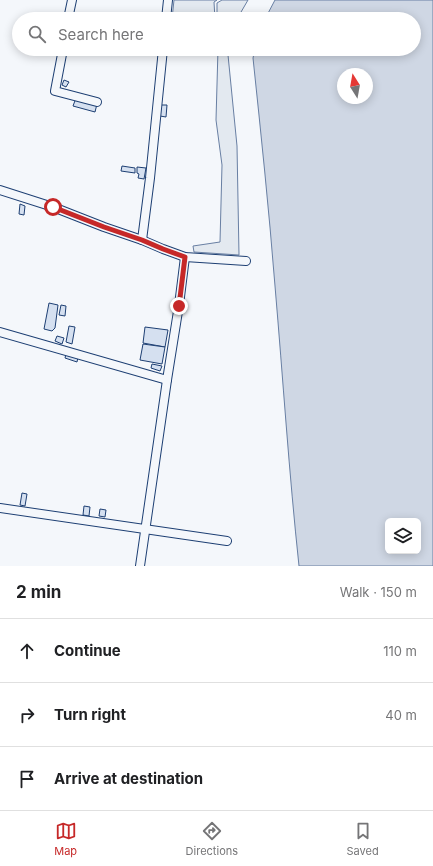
<!DOCTYPE html>
<html lang="en">
<head>
<meta charset="utf-8">
<style>
	body { margin:0; font-family:Inter,sans-serif; background:#f2f2f2; color:#202124 }
	.controls { position:absolute; right:12px; bottom:12px; display:grid; overflow:hidden; border-radius:6px; box-shadow:0 2px 10px #0003 }
	.controls button { width:36px; height:36px; display:grid; place-items:center; padding:0; border:0; border-bottom:1px solid #e0e0e0; background:#fff; color:#202124; font:20px sans-serif }
	.compass { position:absolute; left:337px; top:68px; width:36px; height:36px; border-radius:50%; background:#fff; box-shadow:0 2px 10px #0003; rotate:349deg }
	.stop { position:absolute; width:12px; height:12px; margin:-9px; border:3px solid #c62828; border-radius:50%; background:#fff }
	.stop.end { background:#c62828; border-color:#fff; box-shadow:0 1px 4px #0008 }
	.list { margin:0; padding:0; list-style:none }
	h2 { display:flex; justify-content:space-between; align-items:center; height:52px; margin:0; padding:0 16px; font-size:17px }
	h2 small { font-size:13px; font-weight:400; color:#757577 }
	.list li { display:grid; grid-template-columns:26px 1fr auto; gap:12px; align-items:center; box-sizing:border-box; height:64px; padding:0 16px; border-top:1px solid #e0e0e0 }
	.list b { display:block; font-size:15px; white-space:nowrap }
	.list em { font-size:13px; font-style:normal; color:#757577 }
	.icon { flex:none; width:22px; height:22px; fill:none; stroke:currentColor; stroke-width:2; stroke-linecap:round; stroke-linejoin:round }
	.map { position:relative; flex:none; width:433px; height:566px; overflow:hidden }
	.search { position:absolute; background:#fff; box-shadow:0 2px 10px #0003; left:12px; right:12px; top:12px; height:44px; display:flex; align-items:center; gap:10px; box-sizing:border-box; padding:0 14px; border-radius:22px; color:#757577; font-size:15px }
	.sheet { height:244px; background:#fff }
	nav { display:flex; justify-content:space-around; align-items:center; box-sizing:border-box; height:56px; border-top:1px solid #e0e0e0; background:#fff; font-size:11px; color:#757577 }
	nav a { display:grid; justify-items:center; gap:2px }
	nav .on { color:#c62828 }
	.map>svg:first-child { display:block }
	.green { fill:#e3e9f0; stroke:#687fa3 }
	.water { fill:#cfd7e4; stroke:#687fa3; fill-rule:evenodd }
	.building { fill:#d5e0f0; stroke:#1d3f73 }
	.lines { fill:none; stroke-linecap:round; stroke-linejoin:round }
	.street-casing { stroke:#1d3f73; stroke-width:10 }
	.street { stroke:#f4f7fb; stroke-width:8 }
	.route { stroke:#c62828; stroke-width:5 }
</style>
</head>
<body>
<div class="map">
<svg width="433" height="566" viewBox="0 0 433 566">
	<rect width="100%" height="100%" fill="#f4f7fb"/>
	<g class="green">
		<path d="M174,0H217L214,2L215,19H172Z"/>
		<path d="M222,0H248L237,19H217V3Z"/>
		<path d="M218,49H230L228,55L237,146L239,255L194,252L193,246L220,242L222,165L216,120Z"/>
	</g>
	<path class="water" d="M275,0H433V566H299C289,473 283,379 275,286C269,210 261,134 253,58L255,49H414V19H265ZM343,74H367V98H343ZM388,521H418V551H388Z"/>
	<g class="building">
		<path d="M64,80L69,82L66,87L62,85Z"/>
		<path d="M76,98L97,104L95,112L73,106Z"/>
		<path d="M161,105H167L166,117L160,116Z"/>
		<path d="M122,166L135,168V173L121,171Z"/>
		<path d="M137,167L146,168L144,179L138,178L139,174L137,173Z"/>
		<path d="M20,204L25,206L24,215L19,214Z"/>
		<path d="M49,303L58,305L55,328L52,331L44,329Z"/>
		<path d="M61,305L66,306L65,316L59,315Z"/>
		<path d="M69,326L75,327L72,344L66,342Z"/>
		<path d="M145,327L168,330L165,347L143,343Z"/>
		<path d="M57,336L64,338L62,344L55,341Z"/>
		<path d="M143,344L165,347L162,364L140,360Z"/>
		<path d="M66,354L78,357L77,362L65,358Z"/>
		<path d="M152,364L162,366L160,371L151,368Z"/>
		<path d="M22,493L27,494L25,506L20,505Z"/>
		<path d="M84,506L90,507L89,516L83,515Z"/>
		<path d="M100,509L106,510L105,517L99,516Z"/>
	</g>
	<g class="lines">
		<g class="street-casing">
			<g id="street">
				<path d="M68,19L72,0"/>
				<path d="M166,19L168,0"/>
				<path d="M63,49L55,91L97,102"/>
				<path d="M0,190L53,207L104,227L142,240L163,249L185,257L246,261"/>
				<path d="M142,240L150,178L163,49"/>
				<path d="M0,332L167,380"/>
				<path d="M0,508L227,541"/>
				<path d="M140,566L167,380L179,305L185,257"/>
			</g>
		</g>
		<use href="#street" class="street"/>
	</g>
	<g class="lines">
		<path class="route" d="M53,207L104,227L142,240L163,249L185,257L179,306"/>
	</g>
</svg>
<div class="controls">
<button><svg class="icon" aria-label="layers" viewBox="0 0 24 24"><path d="M12 4l9 5-9 5-9-5zM3 14l9 5 9-5"/></svg></button>
</div>
<svg class="compass" viewBox="-18 -18 36 36"><path d="M0-13l5 13h-10z" fill="#e53935"/><path d="M0 13l5-13h-10z" fill="#757577"/></svg>
<div class="stop" style="left:53px;top:207px"></div>
<div class="stop end" style="left:179px;top:306px"></div>
<div class="search"><svg class="icon" aria-label="search" viewBox="0 0 24 24"><circle cx="10" cy="10" r="6"/><path d="M15 15l6 6"/></svg>Search here</div>
</div>
<section class="sheet">
<h2>2 min<small>Walk · 150 m</small></h2>
<ul class="list">
<li><svg class="icon" aria-label="ahead" viewBox="0 0 24 24"><path d="M12 20V5M6 11l6-6 6 6"/></svg><div><b>Continue</b></div><em>110 m</em></li>
<li><svg class="icon" aria-label="right" viewBox="0 0 24 24"><path d="M7 20v-9h11M14 6l5 5-5 5"/></svg><div><b>Turn right</b></div><em>40 m</em></li>
<li><svg class="icon" aria-label="arrive" viewBox="0 0 24 24"><path d="M6 21V4h12l-3 4 3 4H6"/></svg><div><b>Arrive at destination</b></div></li>
</ul>
</section>
<nav>
<a class="on"><svg class="icon" aria-label="map" viewBox="0 0 24 24"><path d="M3 6l6-2 6 2 6-2v14l-6 2-6-2-6 2zM9 4v14M15 6v14"/></svg>Map</a>
<a><svg class="icon" aria-label="directions" viewBox="0 0 24 24"><path d="M12 3l9 9-9 9-9-9zM9 14v-3h6M13 9l2 2-2 2"/></svg>Directions</a>
<a><svg class="icon" aria-label="saved" viewBox="0 0 24 24"><path d="M7 4h10v16l-5-4-5 4z"/></svg>Saved</a>
</nav>
</body>
</html>
